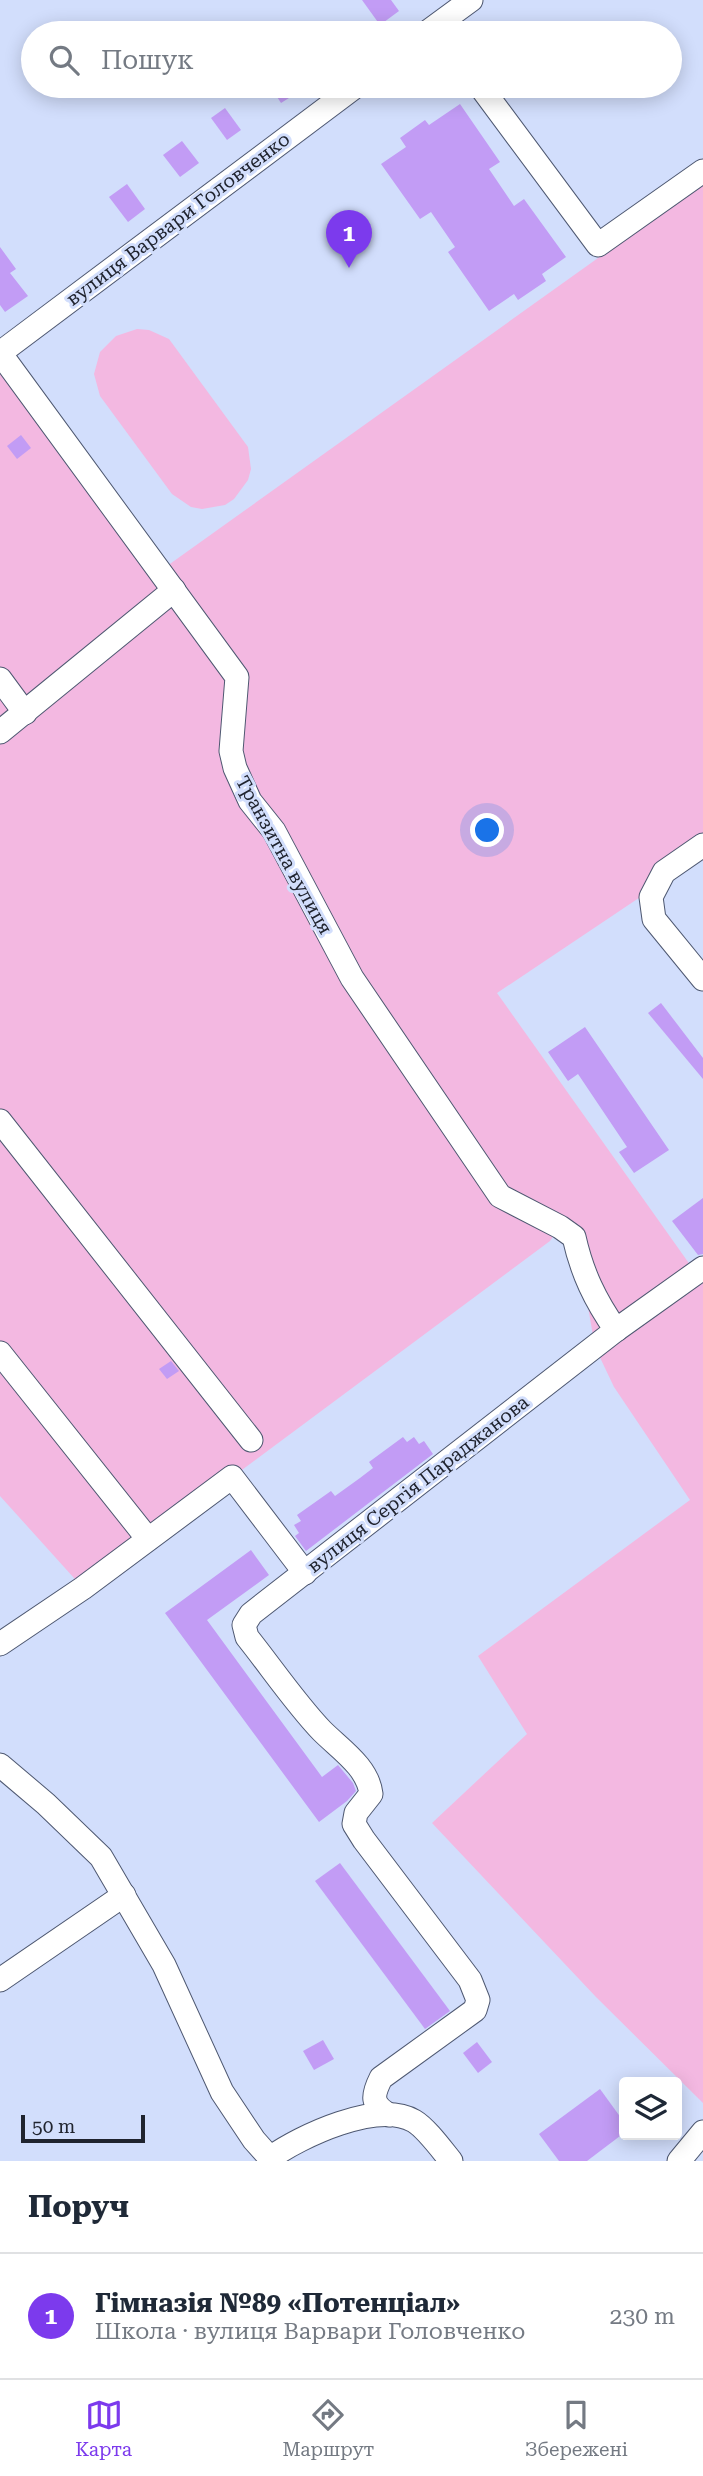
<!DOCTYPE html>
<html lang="uk">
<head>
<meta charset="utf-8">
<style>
	body { margin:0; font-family:"Roboto Serif",serif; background:#f6f6f7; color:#1f2937 }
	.controls { position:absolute; right:21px; bottom:21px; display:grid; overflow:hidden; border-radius:7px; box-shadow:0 4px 18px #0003 }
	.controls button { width:63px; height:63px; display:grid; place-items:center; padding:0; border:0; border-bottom:2px solid #e0e1e3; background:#fff; color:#1f2937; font:35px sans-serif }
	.scale { position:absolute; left:21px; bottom:18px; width:124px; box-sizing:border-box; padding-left:7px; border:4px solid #20242f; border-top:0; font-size:19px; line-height:24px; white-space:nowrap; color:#20242f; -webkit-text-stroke:5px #d2defc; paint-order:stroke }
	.you { position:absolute; left:488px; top:831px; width:24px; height:24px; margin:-18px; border:5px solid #fff; border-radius:50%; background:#1a73e8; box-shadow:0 0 0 10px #1a73e833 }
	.badge { display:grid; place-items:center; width:46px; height:46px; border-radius:50%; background:#7c3aed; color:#fff; font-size:23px; font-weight:700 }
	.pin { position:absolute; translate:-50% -58px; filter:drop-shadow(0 2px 4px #0008) }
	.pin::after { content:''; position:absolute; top:37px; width:24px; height:21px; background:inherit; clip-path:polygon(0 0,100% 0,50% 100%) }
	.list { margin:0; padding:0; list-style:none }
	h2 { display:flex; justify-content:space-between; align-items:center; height:91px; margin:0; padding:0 28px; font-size:30px }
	h2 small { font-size:23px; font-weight:400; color:#747a83 }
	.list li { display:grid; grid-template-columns:46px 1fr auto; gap:21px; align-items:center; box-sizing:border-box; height:126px; padding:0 28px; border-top:2px solid #e0e1e3 }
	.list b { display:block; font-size:26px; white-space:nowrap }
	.list p { margin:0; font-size:23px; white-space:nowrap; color:#747a83 }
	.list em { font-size:23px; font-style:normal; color:#747a83 }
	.icon { flex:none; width:38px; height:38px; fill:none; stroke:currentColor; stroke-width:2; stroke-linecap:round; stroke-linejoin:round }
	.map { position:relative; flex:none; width:703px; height:2161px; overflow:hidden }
	.search { position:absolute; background:#fff; box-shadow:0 4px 18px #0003; left:21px; right:21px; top:21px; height:77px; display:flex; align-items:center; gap:18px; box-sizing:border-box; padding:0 24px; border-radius:38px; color:#747a83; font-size:26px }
	.sheet { height:217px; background:#fff }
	nav { display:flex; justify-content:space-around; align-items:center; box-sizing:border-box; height:98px; border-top:2px solid #e0e1e3; background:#fff; font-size:19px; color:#747a83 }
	nav a { display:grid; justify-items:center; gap:4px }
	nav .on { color:#7c3aed }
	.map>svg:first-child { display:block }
	.green { fill:#f3b8e1 }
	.building { fill:#c29cf5 }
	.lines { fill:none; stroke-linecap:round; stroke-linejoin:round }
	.minor-casing { stroke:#4e5871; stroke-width:25 }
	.minor { stroke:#fff; stroke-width:23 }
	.labels { text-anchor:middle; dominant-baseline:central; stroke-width:6; stroke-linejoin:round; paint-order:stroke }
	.street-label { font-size:19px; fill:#20242f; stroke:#d2defc }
</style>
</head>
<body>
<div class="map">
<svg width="703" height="2161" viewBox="0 0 703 2161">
	<rect width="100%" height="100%" fill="#d2defc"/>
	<g class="green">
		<path d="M703,183V855L497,993L703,1283V2103L596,1997L432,1823L527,1734L478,1656L690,1500L614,1387L595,1347L580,1261L560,1227L550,1241L83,1588L0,1496V353L160,571Z"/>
		<path d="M137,329L149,330L169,339L248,447L251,469L248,480L234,499L225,505L202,509L191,507L172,494L100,396L94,374L100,352L116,336Z"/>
	</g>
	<g class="building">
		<path d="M362,0H391L399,11L380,25Z"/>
		<path d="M270,86H308L281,103Z"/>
		<path d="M460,104L500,162L489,169L514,206L524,199L566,257L542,274L546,281L518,300L514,294L489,311L448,252L455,247L431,212L420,219L381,164L406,147L400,138L425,120L429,125Z"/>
		<path d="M225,108L241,130L227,140L211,118Z"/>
		<path d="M182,141L199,163L180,177L163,155Z"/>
		<path d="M127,184L145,209L128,222L109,197Z"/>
		<path d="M0,247L16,269L10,273L28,296L5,312L0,305Z"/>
		<path d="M21,435L31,448L17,459L7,446Z"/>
		<path d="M661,1003L703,1058V1079L648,1013Z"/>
		<path d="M585,1027L669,1150L634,1173L619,1152L627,1147L578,1074L568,1081L548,1052Z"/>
		<path d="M703,1198V1254L698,1255L672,1221Z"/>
		<path d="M171,1361L179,1371L167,1379L159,1369Z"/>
		<path d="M403,1437L407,1442L414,1437L419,1444L424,1441L433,1454L306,1551L295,1536L299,1533L294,1525L301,1521L297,1515L331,1491L335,1496L360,1478L373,1468L369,1462Z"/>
		<path d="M251,1550L269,1575L207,1620L322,1777L338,1765L353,1783L356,1791L347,1801L319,1822L165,1613Z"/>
		<path d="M340,1863L450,2011L425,2029L315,1881Z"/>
		<path d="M323,2040L334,2059L314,2070L303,2051Z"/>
		<path d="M477,2042L492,2062L478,2073L463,2053Z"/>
		<path d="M600,2089L624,2122V2133L587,2161H559L539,2134Z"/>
	</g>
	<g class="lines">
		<g class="minor-casing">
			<g id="minor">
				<path d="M426,33L471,0"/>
				<path d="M480,86L598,245L703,171"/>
				<path d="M0,353L237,677L231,751L235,768L250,801L274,831L352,978L500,1196L560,1227L574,1237C582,1273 595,1300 616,1330"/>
				<path d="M0,353L356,86"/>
				<path d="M0,679L25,713"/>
				<path d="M0,732L174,590"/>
				<path d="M703,845L664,872L651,897L654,919L703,979"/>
				<path d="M0,1121L251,1440"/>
				<path d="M0,1353L148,1539"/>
				<path d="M0,1644L83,1588L232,1477L305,1573"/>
				<path d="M0,1765L46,1804L101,1857L164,1965L222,2092L254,2140L270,2158C301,2136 377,2100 414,2121C426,2128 442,2150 451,2161"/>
				<path d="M0,1980L124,1895"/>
				<path d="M389,2115C371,2104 372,2096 381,2078L475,2010L478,2000L470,1980L364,1840L354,1824L356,1813L371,1794C368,1767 340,1749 322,1731C296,1704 271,1667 247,1637L244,1625L251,1614L616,1330L703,1268"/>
				<path d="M679,2161L703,2132"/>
			</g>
		</g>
		<use href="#minor" class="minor"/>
	</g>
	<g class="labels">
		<g class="street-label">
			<text transform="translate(178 219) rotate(-37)">вулиця Варвари Головченко</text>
			<text transform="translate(284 855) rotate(61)">Транзитна вулиця</text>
			<text transform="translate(418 1484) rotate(-38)">вулиця Сергія Параджанова</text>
		</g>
	</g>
</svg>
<div class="controls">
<button><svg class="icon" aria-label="layers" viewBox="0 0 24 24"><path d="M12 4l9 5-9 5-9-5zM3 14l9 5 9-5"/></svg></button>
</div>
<div class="scale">50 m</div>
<div class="you"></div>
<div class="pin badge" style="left:349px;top:268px">1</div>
<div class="search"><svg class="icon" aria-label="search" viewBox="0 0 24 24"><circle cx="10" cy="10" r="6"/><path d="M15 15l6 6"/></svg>Пошук</div>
</div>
<section class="sheet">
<h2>Поруч<small></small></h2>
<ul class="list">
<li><span class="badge">1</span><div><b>Гімназія №89 «Потенціал»</b><p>Школа · вулиця Варвари Головченко</p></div><em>230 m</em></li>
</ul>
</section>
<nav>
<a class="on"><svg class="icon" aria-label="map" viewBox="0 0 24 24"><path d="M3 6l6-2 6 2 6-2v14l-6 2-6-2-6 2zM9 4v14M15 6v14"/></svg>Карта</a>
<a><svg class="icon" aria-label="directions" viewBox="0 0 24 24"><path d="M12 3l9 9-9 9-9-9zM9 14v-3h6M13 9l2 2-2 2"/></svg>Маршрут</a>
<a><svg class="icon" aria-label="saved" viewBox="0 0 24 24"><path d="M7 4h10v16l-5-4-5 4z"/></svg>Збережені</a>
</nav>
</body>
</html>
